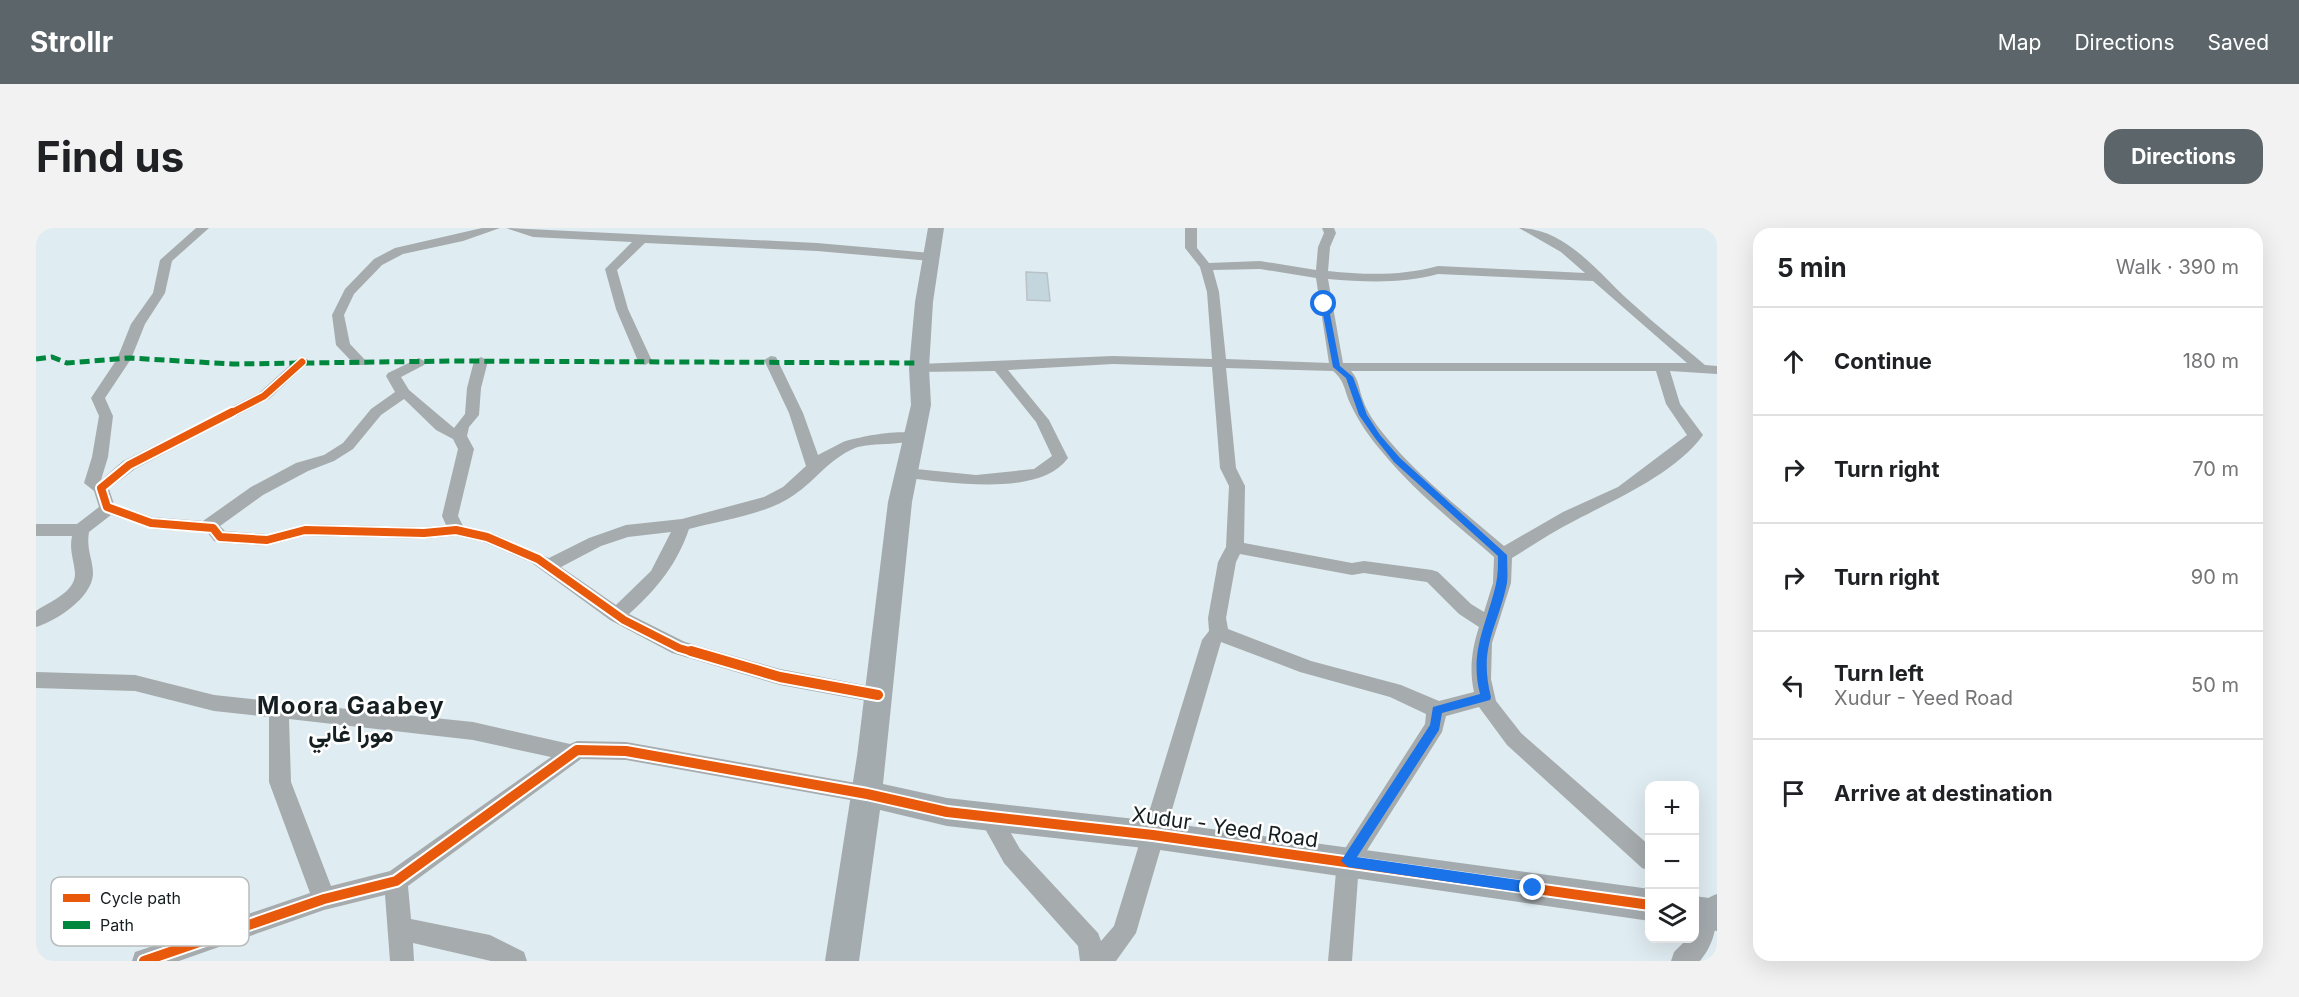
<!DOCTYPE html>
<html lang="en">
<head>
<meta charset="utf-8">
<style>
	body { margin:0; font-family:Inter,Vazirmatn,sans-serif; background:#f2f2f2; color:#202124 }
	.controls { position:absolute; right:18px; bottom:18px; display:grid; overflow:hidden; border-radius:12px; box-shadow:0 6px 24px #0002 }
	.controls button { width:54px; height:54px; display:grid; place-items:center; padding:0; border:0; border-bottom:2px solid #e0e0e0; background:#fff; color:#202124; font:30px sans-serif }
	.stop { position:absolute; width:18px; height:18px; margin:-14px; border:4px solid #1a73e8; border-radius:50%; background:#fff }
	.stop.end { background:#1a73e8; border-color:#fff; box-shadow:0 2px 6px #0008 }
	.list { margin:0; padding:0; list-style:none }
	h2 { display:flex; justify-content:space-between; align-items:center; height:78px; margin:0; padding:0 24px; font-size:26px }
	h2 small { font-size:20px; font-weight:400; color:#757577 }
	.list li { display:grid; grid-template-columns:39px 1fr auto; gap:18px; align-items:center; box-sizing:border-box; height:108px; padding:0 24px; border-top:2px solid #e0e0e0 }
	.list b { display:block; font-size:22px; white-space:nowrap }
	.list p { margin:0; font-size:20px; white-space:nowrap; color:#757577 }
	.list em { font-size:20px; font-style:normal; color:#757577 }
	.icon { flex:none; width:33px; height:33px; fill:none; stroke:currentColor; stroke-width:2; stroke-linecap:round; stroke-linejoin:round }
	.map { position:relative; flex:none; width:1681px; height:733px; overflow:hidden; border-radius:18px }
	header { display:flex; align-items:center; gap:36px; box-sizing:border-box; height:84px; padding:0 30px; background:#5c666a; color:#fff }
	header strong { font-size:28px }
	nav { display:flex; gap:33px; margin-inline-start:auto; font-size:21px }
	.intro { display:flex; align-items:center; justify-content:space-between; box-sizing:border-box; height:144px; padding:0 36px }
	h1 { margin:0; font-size:42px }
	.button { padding:15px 27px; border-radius:18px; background:#5c666a; color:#fff; font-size:21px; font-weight:700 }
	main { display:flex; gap:36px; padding:0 36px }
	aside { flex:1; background:#fff; border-radius:18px; box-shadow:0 6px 24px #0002 }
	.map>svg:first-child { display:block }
	.building { fill:#c4d6dd; stroke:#b8c2c7; stroke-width:1.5 }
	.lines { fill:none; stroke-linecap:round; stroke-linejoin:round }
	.street { fill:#a6abae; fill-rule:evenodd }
	.secondary { fill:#a4abae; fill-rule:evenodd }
	.quiet { stroke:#00873e; stroke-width:5; stroke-dasharray:10 5; stroke-linecap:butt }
	.cycleway-far2-casing { stroke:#fff; stroke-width:10 }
	.cycleway-far1-casing { stroke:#fff; stroke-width:12 }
	.cycleway-casing { stroke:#fff; stroke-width:14 }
	.cycleway-far2 { stroke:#e8590c; stroke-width:7 }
	.cycleway-far1 { stroke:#e8590c; stroke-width:8 }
	.cycleway { stroke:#e8590c; stroke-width:10 }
	.route { fill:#1a73e8 }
	.labels { text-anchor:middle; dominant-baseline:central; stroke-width:5; stroke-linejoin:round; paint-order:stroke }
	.near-street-label { font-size:21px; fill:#151e21; stroke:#fff }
	.district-label { font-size:24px; font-weight:bold; letter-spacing:1.5px; fill:#151e21; stroke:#fff }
	.key { fill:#fff; stroke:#b9bcbc; stroke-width:1.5 }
	.key-label { font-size:16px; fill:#151e21 }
</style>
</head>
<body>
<header>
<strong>Strollr</strong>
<nav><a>Map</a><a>Directions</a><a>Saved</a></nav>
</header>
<div class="intro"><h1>Find us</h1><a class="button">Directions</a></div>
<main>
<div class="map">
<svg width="1681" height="733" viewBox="0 0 1681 733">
	<rect width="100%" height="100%" fill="#dfecf1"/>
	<path class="building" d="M990,44L1011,45L1014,73L991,72Z"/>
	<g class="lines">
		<g class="street">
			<path d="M160,0H173L136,33L129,65L109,96L95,131L69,170L77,188L72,229L65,252L87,233L223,165L261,131H271L273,134L233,171L99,241L73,261L78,276L117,289L167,293L215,259L260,235L288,227L307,215L335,181L359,164L350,148L352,145L383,130L390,134L388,137L365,149L373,162L418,200L429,186L431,160L438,133L445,129L452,133L445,160L443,187L433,199L431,208L438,221L422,288L427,298L457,305L513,330L553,310L590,297L646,291L728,269L747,259L770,238L753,185L728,132L735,128L740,129L767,185L782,227C790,223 799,218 807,214C821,209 876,198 886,209C878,218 834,214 819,220C793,231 780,252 758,267C729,287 686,292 653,301C641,336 621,361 593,386L649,414L744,441L849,461L852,467L849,473L842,475L744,457L636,425L574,392L496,335L447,314L420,308L388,311L269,308L231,318L184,315L178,313L172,305L115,301L75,287L53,304C50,322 57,331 57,346C56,370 20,393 0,399V383C13,374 40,364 39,345C38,332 33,322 36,308H0V296H41L63,279L58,263L48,255L56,229L63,188L55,170L81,131L95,96L117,65L124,32ZM368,171L400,202L417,211L422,221L406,288L410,297L388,299L269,296L231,306L189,303L184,298L227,267L272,243L298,233L317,221L345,187ZM635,304L615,343L580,377L525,339L565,318L592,309Z"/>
			<path d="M446,0H464L427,13L367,26L346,37L318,66L308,87L314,116L331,134L329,137H319L300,117L296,87L309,61L338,31L359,20Z"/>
			<path d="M470,0L781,15L895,25L901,29L895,33L781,23L609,15L581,42L592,81L616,133L609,137L602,133L580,81L569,41L596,14L497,9Z"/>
			<path d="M1149,0H1161V20L1173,35L1224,33L1280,42L1282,19L1288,5L1286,0H1298L1300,5L1294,19L1292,43C1330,47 1365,48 1402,38L1549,45L1525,24L1483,0C1532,0 1565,49 1598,77C1621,98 1646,117 1669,137L1681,138V146L1634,143L1644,176L1667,207C1640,245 1580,271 1540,292C1518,303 1497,317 1476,330L1475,355L1456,415L1455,451L1460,473L1485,505L1614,618V643L1606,640L1471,517L1443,479L1410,488L1406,504L1323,635L1316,733H1292L1301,633L1389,496L1390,486L1354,469L1264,444L1185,414L1100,705L1080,733H1044L1042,718L968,635L942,588L945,581L953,578L961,581L984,621L1062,705L1065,713L1078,698L1166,412L1173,403L1172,390L1182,334L1190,319L1193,258L1184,240L1176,139L1077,136L972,142L1013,192L1032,230C1003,270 913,254 870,250L862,245L870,240L940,247L998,241L1016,228L1000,194L959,143L883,144L876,140L883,136L1077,128L1176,131L1171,64L1164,39L1149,20ZM1224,41L1280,50L1293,135L1190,131L1183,64L1177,42ZM1402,46L1557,53L1651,135H1307L1292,51C1329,54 1366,56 1402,46ZM1190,140L1297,143C1309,153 1308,162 1314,175C1322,193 1334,210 1347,225C1379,264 1420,296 1458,329L1457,355L1448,384L1435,376L1402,344L1396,342L1328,333L1316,335L1208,315L1209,258L1200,240ZM1315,143H1620L1630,176L1651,207L1582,259L1527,284L1468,318C1426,282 1381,248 1346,204C1339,195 1331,184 1327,172C1323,162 1323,151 1315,143ZM1204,326L1316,347L1328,345L1391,354L1423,386L1443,399C1436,420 1433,442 1438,464L1403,473L1365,457L1275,433L1192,401L1190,390L1200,334Z"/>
			<path d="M0,444L99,447L178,467L437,494L534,516L541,513L590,514L831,557L839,559L842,566L839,573L831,575L590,532L545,531L372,658L375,691L454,707L488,724L491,733H455L377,715L378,733H354L349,667L288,682L143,733H96L99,724L108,721L274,665L233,554V489L178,483L99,463L0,460ZM253,491L437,512L515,529L354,643L295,658L255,554Z"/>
			<path d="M1681,666C1681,694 1681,712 1664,733H1635L1638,724L1652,710H1658C1658,689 1659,674 1681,666Z"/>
		</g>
		<g class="secondary">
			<path d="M892,0H908L897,74L893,140L895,177L876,274L847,556L911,570L1117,593L1614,661V693L1117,621L911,598L844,582L823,733H789L821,528L852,274L875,177L873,140L879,74Z"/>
			<path d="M1658,668L1681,671V703L1658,700Z"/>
		</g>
		<path class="quiet" d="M0,131L16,129L31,135L93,130L197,136L417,133L883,135"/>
		<g class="cycleway-far2-casing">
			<path id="cycleway-far2" d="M193,186L228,168L266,134"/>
		</g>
		<g class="cycleway-far1-casing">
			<path id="cycleway-far1" d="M196,184L93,237L65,260L71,279L115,295L177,300L184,309L231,312L269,302L388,305L420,302L451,309L502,331L588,392L643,420L660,425"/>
		</g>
		<g class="cycleway-casing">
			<g id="cycleway">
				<path d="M655,423L744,449L842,467"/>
				<path d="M108,733L288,671L360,653L541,522L590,523L831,566L911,584L1117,607L1614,677"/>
			</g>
		</g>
		<use href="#cycleway-far2" class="cycleway-far2"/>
		<use href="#cycleway-far1" class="cycleway-far1"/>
		<use href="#cycleway" class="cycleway"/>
	</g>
	<path class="route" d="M1288,74L1292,76L1304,138L1317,149L1331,187L1344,207L1364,230L1471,327C1471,336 1472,346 1471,355C1462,400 1442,418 1455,469L1454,472L1406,485L1403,502L1321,629L1497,654L1504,660L1497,666L1312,639L1305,633L1394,497L1397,479L1444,466C1433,423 1451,396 1460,356C1462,347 1462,337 1462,328L1358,234L1339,210L1323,187L1310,150L1297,139L1285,76Z"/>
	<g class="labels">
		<g class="near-street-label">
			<text transform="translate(1189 599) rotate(8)">Xudur - Yeed Road</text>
		</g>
		<g class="district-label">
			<text x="315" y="477">Moora Gaabey<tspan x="315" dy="28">مورا غابي</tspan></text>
		</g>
	</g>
	<rect x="15" y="649" width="198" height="69" rx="9" class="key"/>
	<rect x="27" y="666" width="27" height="8" fill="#e8590c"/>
	<rect x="27" y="693" width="27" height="8" fill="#00873e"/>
	<g class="key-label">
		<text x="64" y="676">Cycle path</text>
		<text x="64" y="703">Path</text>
	</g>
</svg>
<div class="controls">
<button>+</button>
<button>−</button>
<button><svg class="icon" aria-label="layers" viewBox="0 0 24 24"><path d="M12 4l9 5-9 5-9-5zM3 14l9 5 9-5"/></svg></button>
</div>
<div class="stop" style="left:1288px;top:76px"></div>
<div class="stop end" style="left:1497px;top:660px"></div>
</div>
<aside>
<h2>5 min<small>Walk · 390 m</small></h2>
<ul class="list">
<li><svg class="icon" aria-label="ahead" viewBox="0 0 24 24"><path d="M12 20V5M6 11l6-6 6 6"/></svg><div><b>Continue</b></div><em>180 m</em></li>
<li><svg class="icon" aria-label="right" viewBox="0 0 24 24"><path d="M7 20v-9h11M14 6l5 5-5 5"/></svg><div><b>Turn right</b></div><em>70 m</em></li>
<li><svg class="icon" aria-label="right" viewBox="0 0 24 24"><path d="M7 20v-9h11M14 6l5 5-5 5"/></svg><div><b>Turn right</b></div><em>90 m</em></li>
<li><svg class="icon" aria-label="left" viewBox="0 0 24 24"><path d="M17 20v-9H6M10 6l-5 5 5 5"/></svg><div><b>Turn left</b><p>Xudur - Yeed Road</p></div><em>50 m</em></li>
<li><svg class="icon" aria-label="arrive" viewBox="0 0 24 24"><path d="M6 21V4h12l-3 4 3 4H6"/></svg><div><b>Arrive at destination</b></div></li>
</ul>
</aside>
</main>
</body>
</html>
